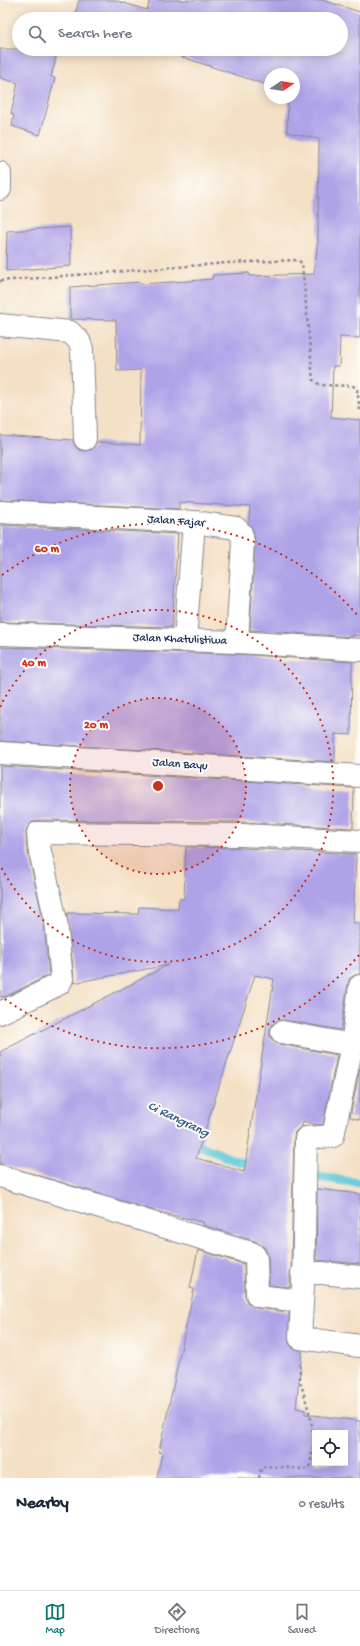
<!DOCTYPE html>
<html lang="en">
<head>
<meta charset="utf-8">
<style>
	body { margin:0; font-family:"Gochi Hand",sans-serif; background:#f6f6f7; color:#1f2937 }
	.controls { position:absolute; right:12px; bottom:12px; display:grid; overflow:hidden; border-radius:0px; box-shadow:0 2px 10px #0003 }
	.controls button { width:36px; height:36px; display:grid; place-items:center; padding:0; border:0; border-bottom:1px solid #e0e1e3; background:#fff; color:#1f2937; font:20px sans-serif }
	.compass { position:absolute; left:264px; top:68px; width:36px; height:36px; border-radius:50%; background:#fff; box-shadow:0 2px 10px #0003; rotate:78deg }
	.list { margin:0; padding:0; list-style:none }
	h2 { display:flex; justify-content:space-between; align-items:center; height:52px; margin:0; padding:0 16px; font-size:17px }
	h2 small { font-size:13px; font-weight:400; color:#747a83 }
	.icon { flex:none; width:22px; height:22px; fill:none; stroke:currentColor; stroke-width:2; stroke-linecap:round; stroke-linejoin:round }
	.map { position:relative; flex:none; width:360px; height:1478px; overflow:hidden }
	.search { position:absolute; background:#fff; box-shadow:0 2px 10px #0003; left:12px; right:12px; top:12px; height:44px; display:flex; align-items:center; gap:10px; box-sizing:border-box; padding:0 14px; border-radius:22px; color:#747a83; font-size:15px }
	.sheet { height:112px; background:#fff }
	nav { display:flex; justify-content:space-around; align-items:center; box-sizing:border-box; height:56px; border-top:1px solid #e0e1e3; background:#fff; font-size:11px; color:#747a83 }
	nav a { display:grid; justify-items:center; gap:2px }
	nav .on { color:#0f766e }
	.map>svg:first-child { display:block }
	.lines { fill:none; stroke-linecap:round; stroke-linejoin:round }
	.stream { stroke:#5ec8d9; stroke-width:9 }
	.building { fill:#afa3e8; fill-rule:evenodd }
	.minor-casing { stroke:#888892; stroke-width:24 }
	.path { stroke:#888892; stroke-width:2.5; stroke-dasharray:3 3; stroke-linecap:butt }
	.minor { stroke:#fff; stroke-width:22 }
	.ring { fill:none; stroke:#c8321e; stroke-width:2; stroke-dasharray:2 4 }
	.labels { text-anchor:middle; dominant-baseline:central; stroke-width:4; stroke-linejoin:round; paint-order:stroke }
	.street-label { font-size:12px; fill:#1b2f5e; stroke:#fdfcf7 }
	.water-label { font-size:13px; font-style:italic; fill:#2f5d83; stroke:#fdfcf7 }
	.centre { fill:#c8321e; stroke:#fdfcf7; stroke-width:2 }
	.ring-label { font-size:12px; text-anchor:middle; font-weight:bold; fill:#c8321e; stroke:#fdfcf7; stroke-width:4; stroke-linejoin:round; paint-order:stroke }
</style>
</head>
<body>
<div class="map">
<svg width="360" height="1478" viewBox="0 0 360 1478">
	<rect width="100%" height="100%" fill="#fdfcf7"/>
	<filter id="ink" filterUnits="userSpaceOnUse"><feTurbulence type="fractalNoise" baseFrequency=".025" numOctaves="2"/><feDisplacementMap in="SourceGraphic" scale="8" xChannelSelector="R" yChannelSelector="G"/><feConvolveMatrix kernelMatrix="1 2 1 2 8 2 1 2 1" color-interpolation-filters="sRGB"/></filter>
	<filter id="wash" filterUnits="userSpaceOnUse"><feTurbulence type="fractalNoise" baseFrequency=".012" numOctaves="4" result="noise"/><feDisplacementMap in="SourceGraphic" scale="16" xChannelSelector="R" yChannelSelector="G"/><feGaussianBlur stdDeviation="0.9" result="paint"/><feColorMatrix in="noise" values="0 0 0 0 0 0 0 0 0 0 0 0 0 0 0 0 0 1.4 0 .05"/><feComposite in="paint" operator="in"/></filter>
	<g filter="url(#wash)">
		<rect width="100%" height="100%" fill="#f4e0c5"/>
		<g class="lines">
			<g class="stream">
				<path d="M189,1141L231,1159L256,1166"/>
				<path d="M304,1175L360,1183"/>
			</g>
		</g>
		<g id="blocks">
			<g class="building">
				<path d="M79,0H114L147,10L150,0H322L360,12V338L340,337L339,366H333L331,417L360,420V636L353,635V637L250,630L255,543L253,530L249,523L250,507L179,502V509L0,500V435L73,440L75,446L79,450L85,451L92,449L97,442L140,445L141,370L117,371L116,320L70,319V287L140,282V284L189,281L212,279L213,275L249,273L250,276L314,274L318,239L319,139L287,132L288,98H294V74H270V86L158,49H341V19H74Z"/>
				<path d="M0,49H58L51,77L55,78L40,135L12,126L14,115L11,114L18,83L0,78Z"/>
				<path d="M70,227L71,266L6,271L7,231Z"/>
				<path d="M0,525L178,534L172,627L0,622Z"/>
				<path d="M0,647L236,654L352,662L351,735L335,734V762L0,741Z"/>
				<path d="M0,766L354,788L353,828L242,822L38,820L32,822L27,828L26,834L27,848L44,923L49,975L7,996L0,997Z"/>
				<path d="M186,847L242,848L356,854L353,923H360V974L355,975L350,978L348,984L341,1030L284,1020H278L273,1024L270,1030V1037L274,1042L279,1044L337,1055L323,1124L316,1125L303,1121L302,1126L295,1132L294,1137L291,1268L290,1273V1287L269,1285L268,1255L264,1247L255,1241L203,1225V1222L163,1213L0,1164V1052L168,965L73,983L74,978L67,913L138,914L139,907L178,909L179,899H184ZM255,975L274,979L244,1172L196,1158Z"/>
				<path d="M360,1068V1120L350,1117Z"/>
				<path d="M317,1189L360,1194V1264L316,1260Z"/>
				<path d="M198,1250L244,1264L245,1295L247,1302L251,1306L257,1308L289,1312V1343L293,1348L302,1351L296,1408L305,1410V1414L360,1421V1478H157L162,1453L159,1452L194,1289L190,1288ZM315,1433H345V1463H315Z"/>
			</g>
		</g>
	</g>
	<g filter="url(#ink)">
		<use href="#blocks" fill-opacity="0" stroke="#888892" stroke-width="1"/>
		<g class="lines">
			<g class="minor-casing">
				<g id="minor">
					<path d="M0,173V189"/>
					<path d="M0,325L70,332L79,341L82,349L85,439"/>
					<path d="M0,512L194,522L236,528L241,533L243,542L237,642"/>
					<path d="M0,634L237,642L360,650"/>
					<path d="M185,641L194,522"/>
					<path d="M0,753L360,776"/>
					<path d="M360,986L352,1045L333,1136L306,1138L303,1286L300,1338L360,1346"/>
					<path d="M0,1013L59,984L62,979L56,921L39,847L38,833L242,835L360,841"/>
					<path d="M282,1032L352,1045"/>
					<path d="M0,1176L240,1250C247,1252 254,1251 256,1259L257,1294L258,1296L301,1301"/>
					<path d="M302,1273H322L360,1277"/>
				</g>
			</g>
			<g class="path">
				<path d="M0,281L227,263L297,260L302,263L313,380L320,385L353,386L357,389L360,411"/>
				<path d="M259,1478L261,1468L266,1466L305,1469L310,1467L314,1440L311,1419L300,1380V1364"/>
			</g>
			<use href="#minor" class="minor"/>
		</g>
	</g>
	<circle cx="158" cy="786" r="88" fill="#c8321e" fill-opacity=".12"/>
	<g class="ring">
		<circle cx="158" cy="786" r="88"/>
		<path d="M0 707A176 176 0 1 1 0 865"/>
		<path d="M359 955A263 263 0 0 1 2 997M2 575A263 263 0 0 1 359 617"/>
	</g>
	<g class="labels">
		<g class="street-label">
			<text transform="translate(176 522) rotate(4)">Jalan Fajar</text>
			<text transform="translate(180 640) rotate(2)">Jalan Khatulistiwa</text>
			<text transform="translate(180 765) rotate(4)">Jalan Bayu</text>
		</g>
		<g class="water-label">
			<text transform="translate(178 1120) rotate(26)">Ci Rangrang</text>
		</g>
	</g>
	<circle cx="158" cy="786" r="6" class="centre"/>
	<g class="ring-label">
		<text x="47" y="552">60 m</text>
		<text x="34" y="666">40 m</text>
		<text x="96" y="728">20 m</text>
	</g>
</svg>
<div class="controls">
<button><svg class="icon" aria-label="locate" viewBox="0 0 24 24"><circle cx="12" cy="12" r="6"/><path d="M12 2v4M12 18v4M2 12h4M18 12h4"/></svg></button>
</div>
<svg class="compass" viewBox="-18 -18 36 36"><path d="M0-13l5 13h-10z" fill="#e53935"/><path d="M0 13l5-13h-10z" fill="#747a83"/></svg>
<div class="search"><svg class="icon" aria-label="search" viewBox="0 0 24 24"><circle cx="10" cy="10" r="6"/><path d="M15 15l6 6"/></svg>Search here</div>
</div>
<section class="sheet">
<h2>Nearby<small>0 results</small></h2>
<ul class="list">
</ul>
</section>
<nav>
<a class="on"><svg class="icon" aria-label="map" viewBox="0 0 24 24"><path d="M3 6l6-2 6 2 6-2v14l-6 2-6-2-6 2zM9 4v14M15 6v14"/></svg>Map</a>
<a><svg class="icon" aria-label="directions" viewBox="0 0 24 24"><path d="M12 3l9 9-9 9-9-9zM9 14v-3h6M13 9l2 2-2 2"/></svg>Directions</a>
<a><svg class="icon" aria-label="saved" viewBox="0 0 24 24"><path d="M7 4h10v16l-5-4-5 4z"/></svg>Saved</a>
</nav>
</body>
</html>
